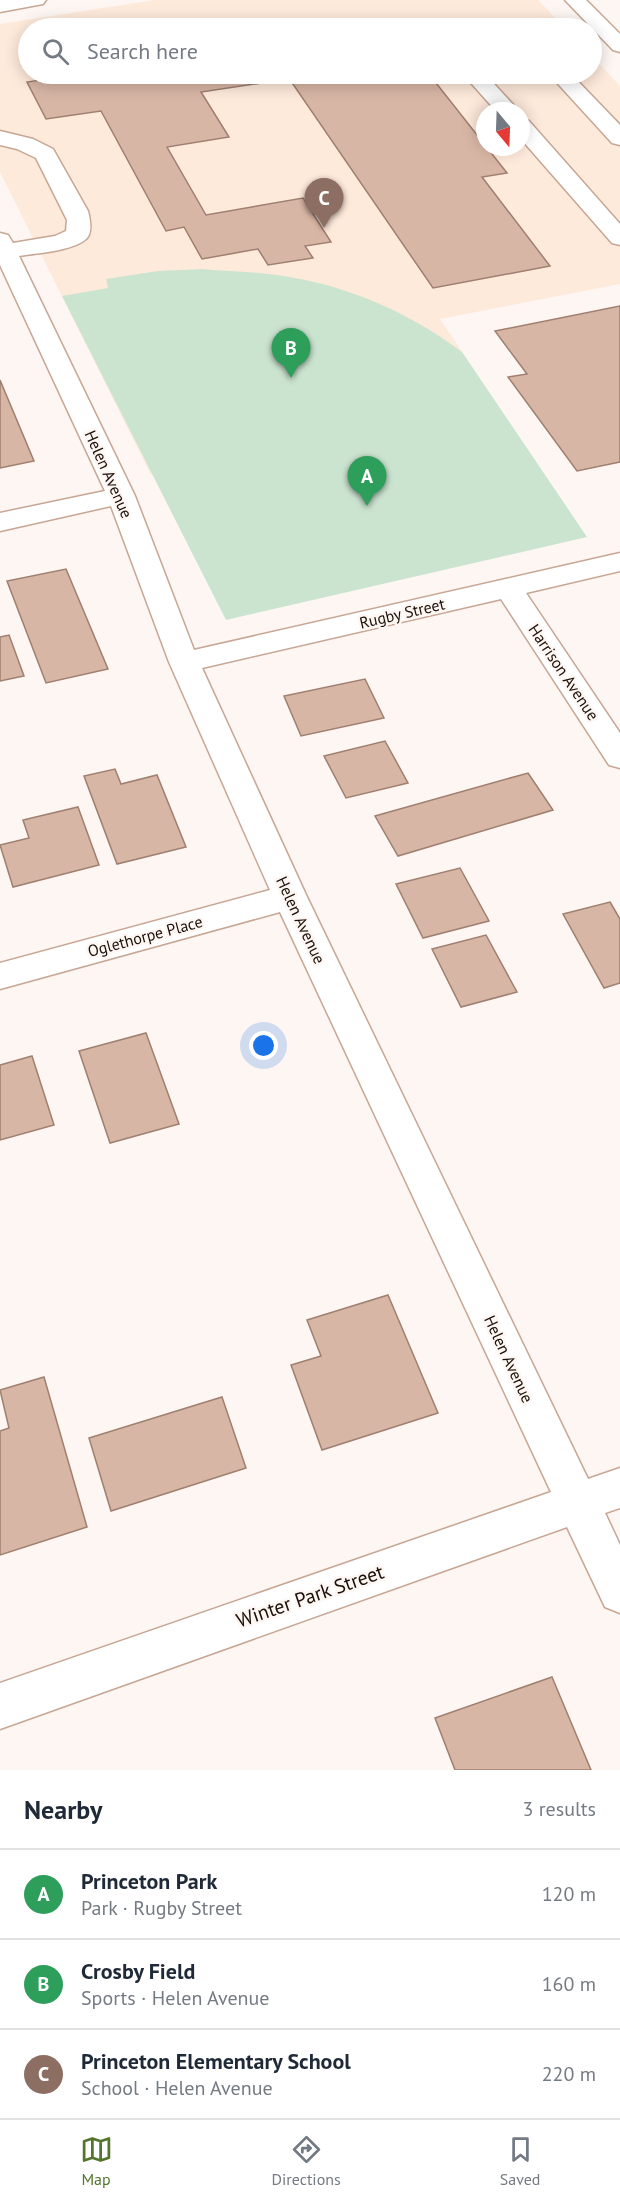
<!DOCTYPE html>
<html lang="en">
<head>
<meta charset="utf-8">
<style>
	body { margin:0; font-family:"PT Sans",sans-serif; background:#f2f2f3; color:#1f2937 }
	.compass { position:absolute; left:476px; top:102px; width:54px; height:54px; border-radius:50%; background:#fff; box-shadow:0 3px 15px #0003; rotate:161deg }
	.you { position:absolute; left:264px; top:1046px; width:21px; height:21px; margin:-15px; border:4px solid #fff; border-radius:50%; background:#1a73e8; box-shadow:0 0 0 9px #1a73e833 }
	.badge { display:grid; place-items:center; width:39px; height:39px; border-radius:50%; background:#53752d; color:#fff; font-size:20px; font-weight:700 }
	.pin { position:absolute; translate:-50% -50px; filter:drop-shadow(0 2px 3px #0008) }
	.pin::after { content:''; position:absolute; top:32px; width:21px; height:18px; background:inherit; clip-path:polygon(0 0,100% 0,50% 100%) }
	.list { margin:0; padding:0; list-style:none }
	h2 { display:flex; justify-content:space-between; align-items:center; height:78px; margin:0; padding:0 24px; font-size:26px }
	h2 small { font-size:20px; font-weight:400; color:#747a83 }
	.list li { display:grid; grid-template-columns:39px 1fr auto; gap:18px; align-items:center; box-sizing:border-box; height:90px; padding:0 24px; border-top:2px solid #e0e1e3 }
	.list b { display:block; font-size:22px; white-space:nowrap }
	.list p { margin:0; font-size:20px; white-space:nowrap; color:#747a83 }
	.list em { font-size:20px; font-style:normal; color:#747a83 }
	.icon { flex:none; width:33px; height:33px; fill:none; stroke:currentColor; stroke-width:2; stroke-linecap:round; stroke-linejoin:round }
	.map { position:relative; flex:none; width:620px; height:1770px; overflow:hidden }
	.search { position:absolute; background:#fff; box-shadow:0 3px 15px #0003; left:18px; right:18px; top:18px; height:66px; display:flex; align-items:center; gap:15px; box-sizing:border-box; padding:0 21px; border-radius:33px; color:#747a83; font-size:22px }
	.sheet { height:348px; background:#fff }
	nav { display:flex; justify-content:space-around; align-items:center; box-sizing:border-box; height:84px; border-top:2px solid #e0e1e3; background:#fff; font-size:16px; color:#747a83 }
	nav a { display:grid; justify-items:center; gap:3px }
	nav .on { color:#53752d }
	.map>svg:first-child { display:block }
	.education { fill:#feeadb; fill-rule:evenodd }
	.green { fill:#cbe4d0 }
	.building { fill:#d8b6a5; stroke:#9f7f6f; stroke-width:1.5 }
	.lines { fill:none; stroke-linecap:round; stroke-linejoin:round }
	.minor-casing { stroke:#c7a694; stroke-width:3 }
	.major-casing { stroke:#c7a694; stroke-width:3 }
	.minor { fill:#fff; fill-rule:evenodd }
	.major { fill:#fff; fill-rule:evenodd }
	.labels { text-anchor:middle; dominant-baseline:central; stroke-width:5; stroke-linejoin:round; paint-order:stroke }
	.street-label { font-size:16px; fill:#1a0f09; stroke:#fef6f3 }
	.near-street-label { font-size:20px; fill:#1a0f09; stroke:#fef6f3 }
</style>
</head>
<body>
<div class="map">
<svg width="620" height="1770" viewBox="0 0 620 1770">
	<rect width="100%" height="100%" fill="#fef6f3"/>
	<path class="education" d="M154,0H538L565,28H28V74H592V56L620,86V284L440,319L497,404L151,475L0,172V24ZM485,111H521V147H485Z"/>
	<path class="green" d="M203,269C222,271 240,271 259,273C334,280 402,307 462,352L587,537L226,620L62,296L108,288L106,279L158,271Z"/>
	<g class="building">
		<path d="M83,74H270L275,81L201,92L229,137L167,147L206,215L303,198L331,242L305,246L313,258L268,265L258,249L202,259L184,227L166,231L101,111L46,119L27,82Z"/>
		<path d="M286,74H429L507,173L482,177L550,266L433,288Z"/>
		<path d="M620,306V462L577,471L508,377L527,374L495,331Z"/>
		<path d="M0,380L34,461L0,468Z"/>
		<path d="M66,569L108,669L46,683L7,581Z"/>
		<path d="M9,635L24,676L0,681V637Z"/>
		<path d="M365,679L384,718L301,736L284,696Z"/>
		<path d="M385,741L408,783L346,798L324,756Z"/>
		<path d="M115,769L121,784L157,775L186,847L117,864L84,776Z"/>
		<path d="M528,773L553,810L398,856L375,816Z"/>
		<path d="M78,807L99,865L13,887L0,845L29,838L23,820Z"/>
		<path d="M460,868L489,921L423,938L396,884Z"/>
		<path d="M610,902L620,919V983L604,988L563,914Z"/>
		<path d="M486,935L517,992L461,1007L432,949Z"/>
		<path d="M146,1033L179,1124L110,1143L79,1051Z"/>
		<path d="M32,1056L54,1125L0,1140V1065Z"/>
		<path d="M388,1295L438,1413L322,1450L291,1365L321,1356L307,1320Z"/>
		<path d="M44,1377L87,1527L0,1555V1431L9,1428L0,1390Z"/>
		<path d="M222,1397L246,1468L111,1511L89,1438Z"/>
		<path d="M552,1677L591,1770H455L435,1718Z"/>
	</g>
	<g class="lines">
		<g class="minor-casing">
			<g id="minor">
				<path d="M565,0H586L620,34V52L613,50Z"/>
				<path d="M463,74H485L519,111H496Z"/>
				<path d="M549,74H571L620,125V145L612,143Z"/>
				<path d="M521,119L529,121L620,224V245L612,243L521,139Z"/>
				<path d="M0,131L33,139L53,149L88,211C90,219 93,233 86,239C73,251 37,253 19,256L135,496L194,650L620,553V571L526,593L620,733V768L609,765L501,599L202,668L307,897L588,1479L620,1468V1508L605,1513L620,1545V1613L605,1607L567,1527L0,1729V1683L551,1492L280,912L0,989V963L270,890L169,662L111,506L0,531V513L105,491L0,265V233L8,235L13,243L55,236L66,231L67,220L36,158L17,149L0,145Z"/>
			</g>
		</g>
		<g class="major-casing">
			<path id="major" d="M0,0H46L43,4L0,12Z"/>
		</g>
		<use href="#minor" class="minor"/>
		<use href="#major" class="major"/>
	</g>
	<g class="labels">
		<g class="street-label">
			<text transform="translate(109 474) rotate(66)">Helen Avenue</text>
			<text transform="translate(402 613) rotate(-13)">Rugby Street</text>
			<text transform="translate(564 672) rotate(56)">Harrison Avenue</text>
			<text transform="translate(301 920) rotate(65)">Helen Avenue</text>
			<text transform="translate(145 936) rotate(-15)">Oglethorpe Place</text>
			<text transform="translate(509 1359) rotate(65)">Helen Avenue</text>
		</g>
		<g class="near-street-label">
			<text transform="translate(310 1596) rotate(-19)">Winter Park Street</text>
		</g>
	</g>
</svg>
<svg class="compass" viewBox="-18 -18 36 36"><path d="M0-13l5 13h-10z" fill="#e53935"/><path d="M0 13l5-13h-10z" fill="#747a83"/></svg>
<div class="you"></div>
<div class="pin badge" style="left:367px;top:506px;background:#2e9e5b">A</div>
<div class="pin badge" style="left:291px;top:378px;background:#2e9e5b">B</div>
<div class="pin badge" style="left:324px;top:228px;background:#8d6e63">C</div>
<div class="search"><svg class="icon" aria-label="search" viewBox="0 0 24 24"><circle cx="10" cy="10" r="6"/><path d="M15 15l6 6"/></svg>Search here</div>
</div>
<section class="sheet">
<h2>Nearby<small>3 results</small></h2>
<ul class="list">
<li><span class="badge" style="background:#2e9e5b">A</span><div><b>Princeton Park</b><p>Park · Rugby Street</p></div><em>120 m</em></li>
<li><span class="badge" style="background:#2e9e5b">B</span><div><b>Crosby Field</b><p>Sports · Helen Avenue</p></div><em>160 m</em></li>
<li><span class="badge" style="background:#8d6e63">C</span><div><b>Princeton Elementary School</b><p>School · Helen Avenue</p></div><em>220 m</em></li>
</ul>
</section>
<nav>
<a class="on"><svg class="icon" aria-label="map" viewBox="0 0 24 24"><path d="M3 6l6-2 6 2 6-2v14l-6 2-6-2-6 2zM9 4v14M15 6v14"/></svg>Map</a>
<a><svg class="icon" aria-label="directions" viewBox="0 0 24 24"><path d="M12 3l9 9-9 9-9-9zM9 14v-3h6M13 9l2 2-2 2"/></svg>Directions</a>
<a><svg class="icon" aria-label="saved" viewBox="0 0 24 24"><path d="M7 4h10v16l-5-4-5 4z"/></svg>Saved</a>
</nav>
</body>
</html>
